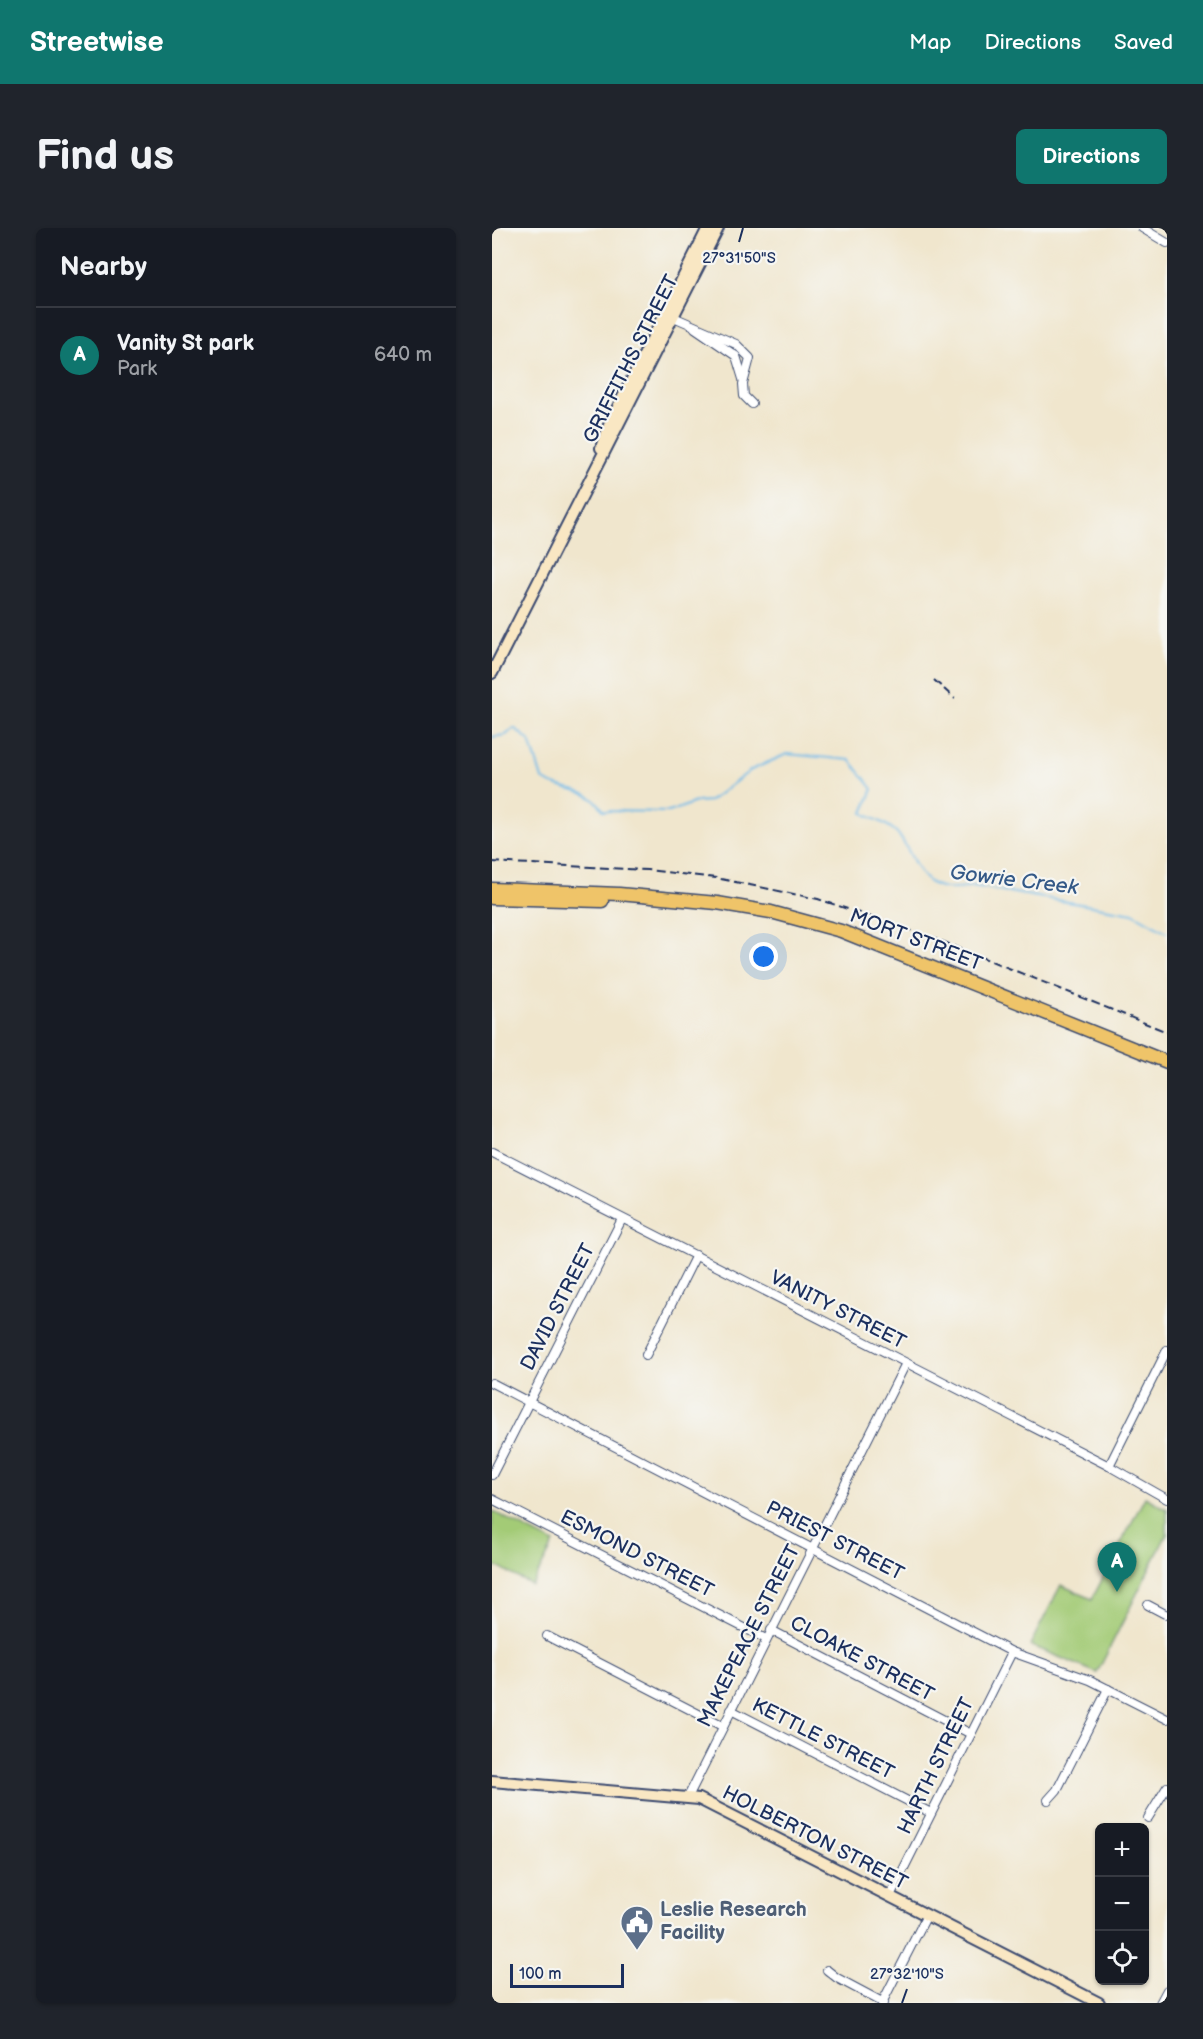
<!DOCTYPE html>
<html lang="en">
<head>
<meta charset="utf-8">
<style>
	body { margin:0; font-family:"Balsamiq Sans",sans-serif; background:#20242c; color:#f1f3f6 }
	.controls { position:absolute; right:18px; bottom:18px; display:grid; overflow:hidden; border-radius:9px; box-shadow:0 2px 4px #0004 }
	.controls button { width:54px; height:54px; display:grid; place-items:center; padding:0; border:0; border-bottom:2px solid #363941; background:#171b24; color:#f1f3f6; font:30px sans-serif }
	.scale { position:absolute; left:18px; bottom:15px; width:114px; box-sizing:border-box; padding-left:6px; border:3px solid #1b2f5e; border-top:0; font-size:16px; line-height:21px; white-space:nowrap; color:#1b2f5e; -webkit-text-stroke:4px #f6f6f2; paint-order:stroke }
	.you { position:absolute; left:272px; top:729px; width:21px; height:21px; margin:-15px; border:4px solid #fff; border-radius:50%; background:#1a73e8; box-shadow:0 0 0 9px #1a73e833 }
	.badge { display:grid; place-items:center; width:39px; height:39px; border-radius:50%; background:#0f766e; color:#fff; font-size:20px; font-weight:700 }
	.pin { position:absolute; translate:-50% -50px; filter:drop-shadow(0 2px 3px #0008) }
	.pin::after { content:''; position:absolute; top:32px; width:21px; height:18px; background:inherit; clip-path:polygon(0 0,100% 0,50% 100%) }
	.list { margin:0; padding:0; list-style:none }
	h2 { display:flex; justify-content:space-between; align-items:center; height:78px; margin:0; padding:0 24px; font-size:26px }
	h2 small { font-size:20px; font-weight:400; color:#9ea1a6 }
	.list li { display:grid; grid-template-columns:39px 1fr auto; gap:18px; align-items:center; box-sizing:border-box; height:96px; padding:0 24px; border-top:2px solid #363941 }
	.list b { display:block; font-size:22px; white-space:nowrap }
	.list p { margin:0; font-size:20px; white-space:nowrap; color:#9ea1a6 }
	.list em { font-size:20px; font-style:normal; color:#9ea1a6 }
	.icon { flex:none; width:33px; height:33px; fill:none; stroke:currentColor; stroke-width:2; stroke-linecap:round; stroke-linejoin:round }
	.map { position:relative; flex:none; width:675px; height:1775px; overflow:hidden; border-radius:9px }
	header { display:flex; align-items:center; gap:36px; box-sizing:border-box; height:84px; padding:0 30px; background:#0f766e; color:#fff }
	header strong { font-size:28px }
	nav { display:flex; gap:33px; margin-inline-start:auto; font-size:21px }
	.intro { display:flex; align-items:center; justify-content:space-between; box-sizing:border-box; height:144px; padding:0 36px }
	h1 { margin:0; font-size:42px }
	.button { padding:15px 27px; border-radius:9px; background:#0f766e; color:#fff; font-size:21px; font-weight:700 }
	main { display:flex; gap:36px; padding:0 36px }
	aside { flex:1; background:#171b24; border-radius:9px; box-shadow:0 2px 4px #0004 }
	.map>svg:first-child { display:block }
	.green { fill:#a3cb76; stroke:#5f7d6a; stroke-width:1.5 }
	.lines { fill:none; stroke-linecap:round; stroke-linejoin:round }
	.stream { stroke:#6fbae8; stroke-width:2 }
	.street-casing { stroke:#3b4a6f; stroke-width:10 }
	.secondary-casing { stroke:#3b4a6f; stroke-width:14 }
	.primary-casing { stroke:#3b4a6f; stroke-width:15 }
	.street { stroke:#fff; stroke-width:8 }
	.secondary { stroke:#f9e7c3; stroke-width:10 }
	.primary { stroke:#efc469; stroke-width:12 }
	.rail { stroke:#1b2f5e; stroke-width:2; stroke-dasharray:9 4.5; stroke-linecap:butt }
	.ticks { fill:none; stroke:#1b2f5e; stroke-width:2 }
	.labels { text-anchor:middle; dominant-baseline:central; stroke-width:4.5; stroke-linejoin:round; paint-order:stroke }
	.street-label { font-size:20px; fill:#1b2f5e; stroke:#f6f6f2 }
	.service-label { font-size:20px; font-weight:bold; fill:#4e5e75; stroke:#f6f6f2; text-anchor:start }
	.water-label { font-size:21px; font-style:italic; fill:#345987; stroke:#f6f6f2 }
	.ticks-label { font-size:15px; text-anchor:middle; fill:#1b2f5e; stroke:#f6f6f2; stroke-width:4.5; stroke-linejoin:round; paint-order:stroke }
</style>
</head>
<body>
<header>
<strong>Streetwise</strong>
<nav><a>Map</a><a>Directions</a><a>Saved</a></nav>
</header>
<div class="intro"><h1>Find us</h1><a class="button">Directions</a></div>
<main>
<aside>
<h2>Nearby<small></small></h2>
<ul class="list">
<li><span class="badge">A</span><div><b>Vanity St park</b><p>Park</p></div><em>640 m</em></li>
</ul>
</aside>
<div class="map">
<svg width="675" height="1775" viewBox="0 0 675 1775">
	<rect width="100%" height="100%" fill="#f6f6f2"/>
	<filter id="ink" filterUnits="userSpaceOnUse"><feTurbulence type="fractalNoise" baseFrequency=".0167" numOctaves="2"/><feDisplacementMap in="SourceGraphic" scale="12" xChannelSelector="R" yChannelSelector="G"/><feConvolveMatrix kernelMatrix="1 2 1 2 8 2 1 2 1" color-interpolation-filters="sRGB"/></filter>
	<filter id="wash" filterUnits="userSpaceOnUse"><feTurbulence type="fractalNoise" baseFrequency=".008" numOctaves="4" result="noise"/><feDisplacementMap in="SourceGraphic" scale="24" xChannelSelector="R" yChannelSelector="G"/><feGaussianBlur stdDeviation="1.35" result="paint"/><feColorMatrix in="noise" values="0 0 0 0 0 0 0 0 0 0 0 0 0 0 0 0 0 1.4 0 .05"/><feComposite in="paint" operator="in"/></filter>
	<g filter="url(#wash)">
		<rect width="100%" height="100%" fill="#f0e6cd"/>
		<g class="green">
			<path d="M653,1269L675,1281V1306L605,1445L538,1417L569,1357L600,1371Z"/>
			<path d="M0,1283L62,1315L40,1357L0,1336Z"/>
		</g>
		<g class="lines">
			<path class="stream" d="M0,509L14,507L22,500L38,513L50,551C73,566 95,557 112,583L177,584L204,574L218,573L259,542L295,526L358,532L381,561L371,585C381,591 400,597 406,606C430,640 426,669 481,658L641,685L675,704"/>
		</g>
	</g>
	<g filter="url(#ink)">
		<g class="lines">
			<g class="street-casing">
				<g id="street">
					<path d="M650,0L675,15"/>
					<path d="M177,87L244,116L258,130L251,156L252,168L260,176"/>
					<path d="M203,100L244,128L251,151"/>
					<path d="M0,924L617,1238L675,1271"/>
					<path d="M154,1127L204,1027"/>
					<path d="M0,1155L520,1424L598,1452L675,1491"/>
					<path d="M617,1238L675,1122"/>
					<path d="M0,1247L130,991"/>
					<path d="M0,1271L274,1411"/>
					<path d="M656,1377L675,1387"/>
					<path d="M279,1402L479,1506"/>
					<path d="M55,1408L230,1498"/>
					<path d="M239,1482L439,1585"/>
					<path d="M196,1569L414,1135"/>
					<path d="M556,1572L565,1562L616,1461"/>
					<path d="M656,1590L675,1559"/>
					<path d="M398,1668L520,1424"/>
					<path d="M335,1742L345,1750L392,1775"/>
					<path d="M390,1775L435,1687"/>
					<path d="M668,1775L675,1762"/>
				</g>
			</g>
			<g class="secondary-casing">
				<g id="secondary">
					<path d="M109,220L117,197L216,0"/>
					<path d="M0,445L226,0"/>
					<path d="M0,1553L207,1571L607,1775"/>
				</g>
			</g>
			<g class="primary-casing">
				<g id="primary">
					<path d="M0,661L127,666L225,675L279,684L349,703L675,834"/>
					<path d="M0,670L110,673"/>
				</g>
			</g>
			<use href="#street" class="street"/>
			<use href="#secondary" class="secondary"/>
			<use href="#primary" class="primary"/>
			<g class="rail">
				<path d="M442,452L463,471"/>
				<path d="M0,634L155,642L224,650L326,671L447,712L675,804"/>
			</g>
		</g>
	</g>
	<path class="ticks" d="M247,14L251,0M410,1775L415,1761"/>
	<defs>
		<g id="civic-pin" transform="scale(1.725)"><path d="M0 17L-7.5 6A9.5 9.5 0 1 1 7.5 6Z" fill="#5c6f8a" stroke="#f6f6f2"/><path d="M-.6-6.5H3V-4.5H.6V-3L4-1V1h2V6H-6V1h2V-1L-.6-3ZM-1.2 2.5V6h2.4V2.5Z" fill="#fff"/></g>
	</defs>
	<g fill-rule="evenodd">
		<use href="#civic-pin" x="145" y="1694"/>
	</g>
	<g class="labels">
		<g class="street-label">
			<text transform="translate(139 131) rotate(-63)">GRIFFITHS STREET</text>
			<text transform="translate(424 712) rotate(21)">MORT STREET</text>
			<text transform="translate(66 1079) rotate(-63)">DAVID STREET</text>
			<text transform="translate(346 1082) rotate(27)">VANITY STREET</text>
			<text transform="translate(343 1313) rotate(27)">PRIEST STREET</text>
			<text transform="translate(145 1326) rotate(27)">ESMOND STREET</text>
			<text transform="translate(257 1408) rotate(-63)">MAKEPEACE STREET</text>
			<text transform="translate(370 1431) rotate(28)">CLOAKE STREET</text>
			<text transform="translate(331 1511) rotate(27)">KETTLE STREET</text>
			<text transform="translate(444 1538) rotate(-64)">HARTH STREET</text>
			<text transform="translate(323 1610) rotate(27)">HOLBERTON STREET</text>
		</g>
		<g class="service-label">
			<text x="168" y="1682">Leslie Research<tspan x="168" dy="23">Facility</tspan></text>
		</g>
		<g class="water-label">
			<text transform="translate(522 652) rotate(7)">Gowrie Creek</text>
		</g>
	</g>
	<g class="ticks-label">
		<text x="247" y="35">27°31'50"S</text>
		<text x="415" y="1751">27°32'10"S</text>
	</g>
</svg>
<div class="controls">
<button>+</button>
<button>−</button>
<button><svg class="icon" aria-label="locate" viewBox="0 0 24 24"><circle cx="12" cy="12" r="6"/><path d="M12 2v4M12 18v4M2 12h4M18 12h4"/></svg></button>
</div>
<div class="scale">100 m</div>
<div class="you"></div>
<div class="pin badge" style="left:625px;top:1364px">A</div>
</div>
</main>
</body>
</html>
